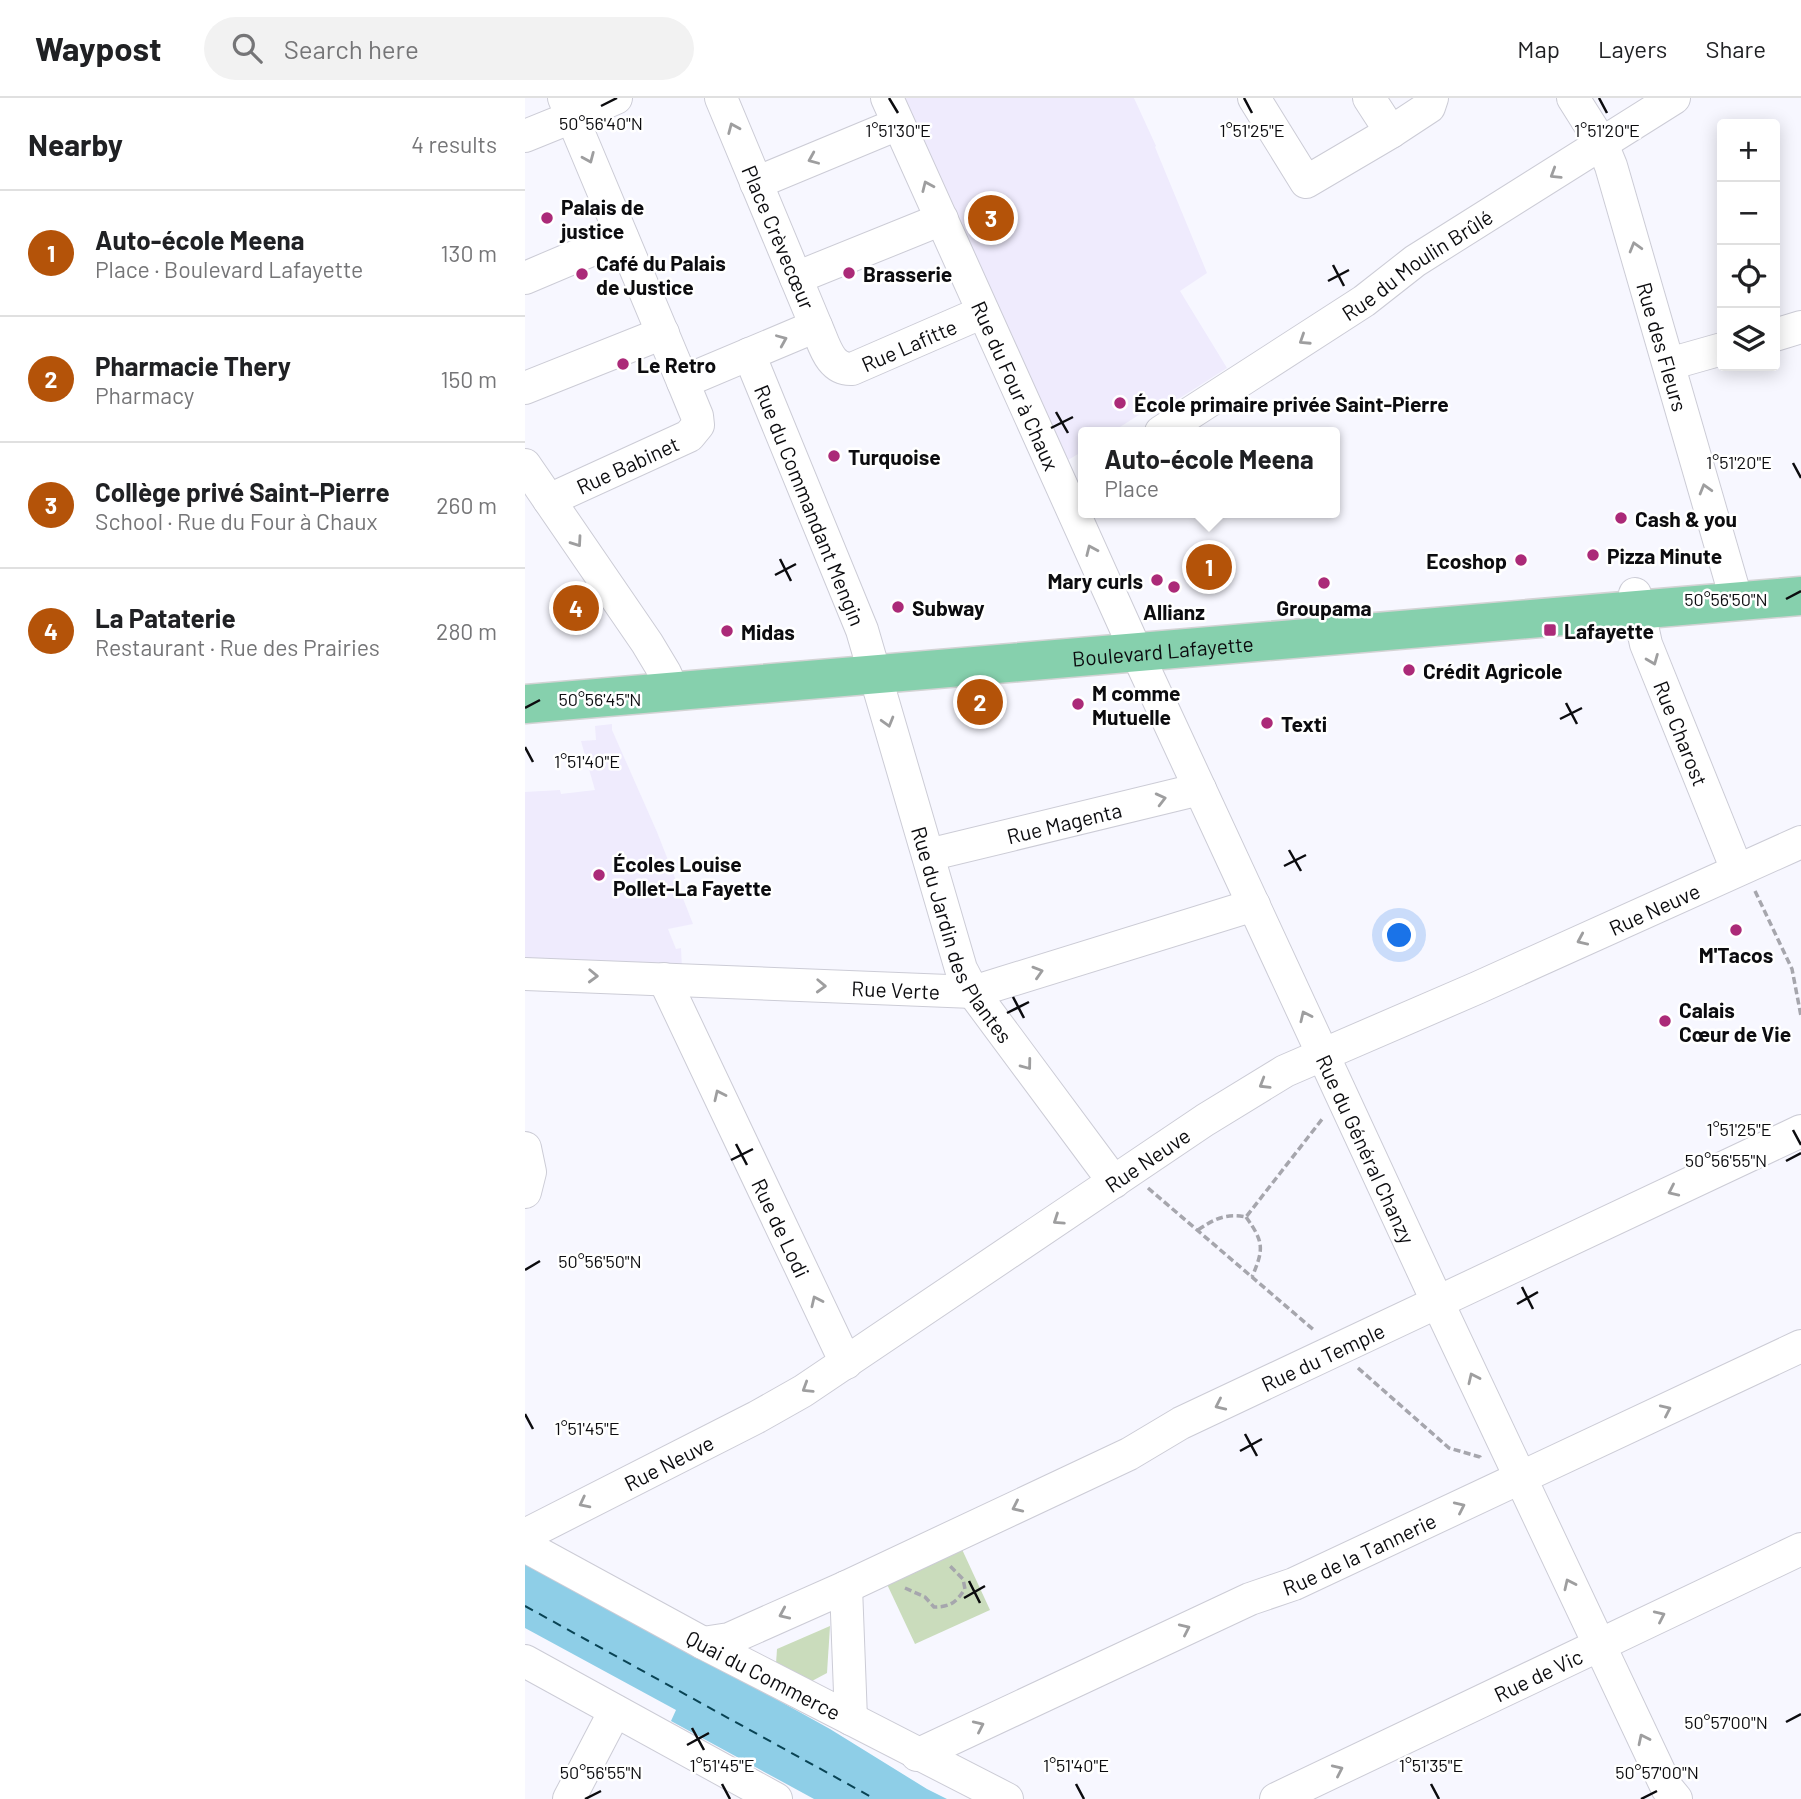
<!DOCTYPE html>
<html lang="en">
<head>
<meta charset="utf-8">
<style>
	body { margin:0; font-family:Barlow,sans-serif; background:#f2f2f2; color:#202124 }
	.controls { position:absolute; right:21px; top:21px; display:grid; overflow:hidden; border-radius:7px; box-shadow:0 4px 18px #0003 }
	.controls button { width:63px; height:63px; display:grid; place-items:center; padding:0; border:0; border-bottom:2px solid #e0e0e0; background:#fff; color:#202124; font:35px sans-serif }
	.you { position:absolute; left:875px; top:838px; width:24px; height:24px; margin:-18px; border:5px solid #fff; border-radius:50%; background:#1a73e8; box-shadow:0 0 0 10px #1a73e833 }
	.badge { display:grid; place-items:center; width:46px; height:46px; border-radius:50%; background:#b45309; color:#fff; font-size:23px; font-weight:700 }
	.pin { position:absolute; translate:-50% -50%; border:4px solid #fff; box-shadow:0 2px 7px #0006 }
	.popup { position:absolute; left:553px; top:329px; width:262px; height:91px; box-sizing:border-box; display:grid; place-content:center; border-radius:7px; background:#fff; filter:drop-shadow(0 2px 5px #0005); font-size:23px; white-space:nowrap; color:#757577 }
	.popup b { font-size:26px; color:#202124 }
	.popup::after { content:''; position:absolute; left:50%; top:100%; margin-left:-14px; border:14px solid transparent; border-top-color:#fff }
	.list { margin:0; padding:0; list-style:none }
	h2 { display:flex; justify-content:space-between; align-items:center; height:91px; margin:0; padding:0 28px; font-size:30px }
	h2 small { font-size:23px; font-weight:400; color:#757577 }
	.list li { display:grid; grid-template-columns:46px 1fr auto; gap:21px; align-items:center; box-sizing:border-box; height:126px; padding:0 28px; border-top:2px solid #e0e0e0 }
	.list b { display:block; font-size:26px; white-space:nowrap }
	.list p { margin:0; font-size:23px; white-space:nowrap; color:#757577 }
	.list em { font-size:23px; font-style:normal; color:#757577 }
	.icon { flex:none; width:38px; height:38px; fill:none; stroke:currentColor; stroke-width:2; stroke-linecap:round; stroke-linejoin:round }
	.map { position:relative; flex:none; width:1276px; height:1701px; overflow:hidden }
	header { display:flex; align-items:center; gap:42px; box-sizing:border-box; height:98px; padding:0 35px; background:#fff; border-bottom:2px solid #e0e0e0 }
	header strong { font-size:33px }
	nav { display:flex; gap:38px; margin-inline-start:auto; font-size:24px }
	.search { width:490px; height:63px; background:#f2f2f2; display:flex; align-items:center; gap:18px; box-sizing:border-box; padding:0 24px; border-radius:38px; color:#757577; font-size:26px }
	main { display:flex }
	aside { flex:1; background:#fff }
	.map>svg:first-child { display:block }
	.education { fill:#efebfd }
	.green { fill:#cadcbc }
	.water { fill:#8ecee7 }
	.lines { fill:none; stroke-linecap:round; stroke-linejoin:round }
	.ferry { stroke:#094354; stroke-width:2; stroke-dasharray:9 7; stroke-linecap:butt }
	.minor-casing { stroke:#ccccd6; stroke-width:34 }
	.major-casing { stroke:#d3d3d4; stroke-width:41 }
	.path { stroke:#a6a6ad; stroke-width:3.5; stroke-dasharray:7 3.5; stroke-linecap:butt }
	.minor { stroke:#fff; stroke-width:32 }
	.major { stroke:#86d0ad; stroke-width:38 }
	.oneway { stroke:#9e9e9f }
	.ticks { fill:none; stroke:#0c0c0f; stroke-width:2.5 }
	.poi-dot { fill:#ab2a78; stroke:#fff; stroke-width:2.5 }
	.labels { text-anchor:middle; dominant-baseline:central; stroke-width:5; stroke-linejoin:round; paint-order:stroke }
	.poi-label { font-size:21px; font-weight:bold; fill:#0c0c0f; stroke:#fff; text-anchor:start }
	.street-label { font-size:21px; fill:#0c0c0f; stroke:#fff }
	.ticks-label { font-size:18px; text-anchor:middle; fill:#0c0c0f; stroke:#fff; stroke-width:5; stroke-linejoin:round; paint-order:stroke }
</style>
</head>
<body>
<header>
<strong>Waypost</strong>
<div class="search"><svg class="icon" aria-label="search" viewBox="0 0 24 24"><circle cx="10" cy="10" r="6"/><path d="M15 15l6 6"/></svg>Search here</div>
<nav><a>Map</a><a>Layers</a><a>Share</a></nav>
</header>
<main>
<aside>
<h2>Nearby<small>4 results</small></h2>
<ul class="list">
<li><span class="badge">1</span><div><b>Auto-école Meena</b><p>Place · Boulevard Lafayette</p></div><em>130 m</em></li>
<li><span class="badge">2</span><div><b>Pharmacie Thery</b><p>Pharmacy</p></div><em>150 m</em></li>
<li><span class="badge">3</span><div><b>Collège privé Saint-Pierre</b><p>School · Rue du Four à Chaux</p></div><em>260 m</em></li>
<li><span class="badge">4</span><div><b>La Pataterie</b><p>Restaurant · Rue des Prairies</p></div><em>280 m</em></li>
</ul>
</aside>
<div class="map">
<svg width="1276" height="1701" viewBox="0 0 1276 1701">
	<rect width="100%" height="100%" fill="#f7f7ff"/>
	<g class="education">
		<path d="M378,0H609L631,48L630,49L682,175L655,193L702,270L644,307L639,301L587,334H558V353L543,362Z"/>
		<path d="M87,626V632L132,734L168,826L143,831L151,851L156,850L157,871L0,865V694L35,692L36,696L70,692L56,643L71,642L70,628Z"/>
	</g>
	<g class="green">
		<path d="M435,1447L465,1512L390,1546L360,1482Z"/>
		<path d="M305,1528L302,1575L287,1583L251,1566L252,1551Z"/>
	</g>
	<path class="water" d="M0,1462L305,1631L402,1691L422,1701H289L146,1623L151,1612L0,1530Z"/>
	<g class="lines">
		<path class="ferry" d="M0,1508L350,1701"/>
		<g class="minor-casing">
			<g id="minor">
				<path d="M91,0L47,19L158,284L291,228L196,0"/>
				<path id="s1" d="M362,0L611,553L912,1203L1142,1690L1151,1701"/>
				<path d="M729,0L781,84L866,34L844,0"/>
				<path id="s2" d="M1048,0L1077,46L1086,68L1212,504"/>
				<path d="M866,34L904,9L907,0"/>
				<path d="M0,38L47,19L39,0"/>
				<path d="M231,85L373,26"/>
				<path d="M0,180L97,139"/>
				<path d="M271,180L417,121"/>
				<path id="s3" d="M291,228C299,245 304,272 327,271L458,214"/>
				<path d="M1250,237L1276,229"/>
				<path id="s4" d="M224,256L337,532L436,871L448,894L589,1084"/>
				<path d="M1144,266L1197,251"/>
				<path d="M0,290L138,235"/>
				<path id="s5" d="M636,334L839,203L890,163L1149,0"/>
				<path d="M0,367L122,545L140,575L148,593"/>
				<path id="s6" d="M24,402L164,338L173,327L172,318L158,284"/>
				<path id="s7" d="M1110,496L1121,546L1212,772"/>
				<path id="s8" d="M403,757L675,691"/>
				<path id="s9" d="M0,876L448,894L729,807"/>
				<path id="s10" d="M139,881L321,1265"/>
				<path d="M0,1050L5,1074L0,1094"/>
				<path id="s11" d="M0,1437L232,1319L278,1293L680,1022L760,973L952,890L1276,744"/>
				<path id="s12" d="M0,1448L178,1545L482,1701"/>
				<path d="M321,1489L326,1621"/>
				<path id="s13" d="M178,1545L204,1541L321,1489L604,1356L656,1325L1276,1033"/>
				<path d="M0,1563L251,1701"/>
				<path id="s14" d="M392,1657L725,1501L769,1486L1276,1248"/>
				<path d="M44,1701L90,1613"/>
				<path id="s15" d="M751,1701L1276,1451"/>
			</g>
		</g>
		<g class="major-casing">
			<g id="major">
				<path id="s16" d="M0,606L1276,498"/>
			</g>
		</g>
		<g class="path">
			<path d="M1230,793L1267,871L1276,918"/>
			<path d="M623,1090L790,1233"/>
			<path d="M721,1119C739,1144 739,1151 727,1179"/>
			<path d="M673,1132C689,1121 701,1115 721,1119L798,1020"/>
			<path d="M833,1270L924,1350L955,1359L956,1362"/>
			<path d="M380,1490L400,1499L409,1509C426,1509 431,1504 440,1491L438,1481L424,1467"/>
		</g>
		<use href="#minor" class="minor"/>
		<use href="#major" class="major"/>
	</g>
	<defs><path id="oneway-chevron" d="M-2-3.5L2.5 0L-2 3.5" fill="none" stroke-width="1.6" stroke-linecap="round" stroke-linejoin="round" transform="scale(1.75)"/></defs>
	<g class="oneway">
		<use href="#oneway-chevron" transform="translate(208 30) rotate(-113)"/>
		<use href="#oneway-chevron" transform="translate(64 60) rotate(67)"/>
		<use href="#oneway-chevron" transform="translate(288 61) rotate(157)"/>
		<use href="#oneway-chevron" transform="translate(1030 76) rotate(148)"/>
		<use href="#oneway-chevron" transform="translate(402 88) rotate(-114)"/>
		<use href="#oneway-chevron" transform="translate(1110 149) rotate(-106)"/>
		<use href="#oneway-chevron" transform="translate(257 242) rotate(-23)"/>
		<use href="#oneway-chevron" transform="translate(779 242) rotate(147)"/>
		<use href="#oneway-chevron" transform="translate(1180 391) rotate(-106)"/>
		<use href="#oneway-chevron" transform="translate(52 444) rotate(55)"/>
		<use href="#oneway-chevron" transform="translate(566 452) rotate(-114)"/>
		<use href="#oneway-chevron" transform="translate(1128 562) rotate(68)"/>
		<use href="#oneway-chevron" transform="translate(363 624) rotate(74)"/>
		<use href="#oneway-chevron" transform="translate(636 701) rotate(-14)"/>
		<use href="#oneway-chevron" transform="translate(1057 842) rotate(156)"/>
		<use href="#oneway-chevron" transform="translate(513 874) rotate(-17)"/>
		<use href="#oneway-chevron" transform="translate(68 878) rotate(2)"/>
		<use href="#oneway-chevron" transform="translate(296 888) rotate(2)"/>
		<use href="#oneway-chevron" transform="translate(780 918) rotate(-115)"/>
		<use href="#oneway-chevron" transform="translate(502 967) rotate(53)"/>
		<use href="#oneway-chevron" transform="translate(739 986) rotate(149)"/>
		<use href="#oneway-chevron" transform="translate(194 997) rotate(-115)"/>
		<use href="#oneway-chevron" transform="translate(1148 1093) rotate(155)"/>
		<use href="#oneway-chevron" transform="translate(533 1122) rotate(146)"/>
		<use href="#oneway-chevron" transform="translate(291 1203) rotate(-115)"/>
		<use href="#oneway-chevron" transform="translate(948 1280) rotate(-115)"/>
		<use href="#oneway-chevron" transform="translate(282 1290) rotate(148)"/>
		<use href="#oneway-chevron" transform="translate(695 1307) rotate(155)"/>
		<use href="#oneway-chevron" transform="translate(1141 1312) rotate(-25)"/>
		<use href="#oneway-chevron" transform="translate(59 1405) rotate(153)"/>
		<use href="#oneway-chevron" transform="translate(492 1409) rotate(155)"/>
		<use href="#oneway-chevron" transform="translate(935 1409) rotate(-25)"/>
		<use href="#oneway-chevron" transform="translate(1044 1486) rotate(-115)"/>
		<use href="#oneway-chevron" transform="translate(259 1516) rotate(156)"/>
		<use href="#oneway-chevron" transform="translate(1135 1518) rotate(-25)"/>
		<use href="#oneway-chevron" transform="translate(660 1531) rotate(-25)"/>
		<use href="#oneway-chevron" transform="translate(454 1628) rotate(-25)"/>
		<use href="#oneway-chevron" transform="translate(1118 1641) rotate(-116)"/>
		<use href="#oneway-chevron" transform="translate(813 1672) rotate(-25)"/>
	</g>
	<path class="ticks" d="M364,0L373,15M719,0L727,15M1074,0L1082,15M76,8L92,0M808,167L819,188M803,183L824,172M531,314L543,335M526,330L548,319M1268,365L1276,380M255,461L266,483M250,477L271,466M1261,501L1276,493M1041,605L1052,626M0,610L15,602M1035,621L1057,610M0,649L8,664M764,752L776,773M759,768L781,757M488,899L499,920M482,915L504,904M1268,1032L1276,1047M211,1046L222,1067M206,1062L228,1051M1261,1063L1276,1055M0,1172L15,1163M997,1189L1008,1211M992,1206L1013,1194M0,1316L8,1331M720,1336L732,1358M715,1353L737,1341M444,1483L455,1505M439,1500L460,1488M1261,1624L1276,1616M167,1630L179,1652M162,1647L184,1635M197,1686L205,1701M551,1686L559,1701M906,1686L914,1701M60,1701L76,1693M1116,1701L1132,1693"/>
	<g class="poi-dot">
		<circle cx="22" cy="120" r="7"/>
		<circle cx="324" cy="175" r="7"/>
		<circle cx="57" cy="176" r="7"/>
		<circle cx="98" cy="266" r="7"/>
		<circle cx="595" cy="305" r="7"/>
		<circle cx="309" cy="358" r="7"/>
		<circle cx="1096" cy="420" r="7"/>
		<circle cx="1068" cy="457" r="7"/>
		<circle cx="996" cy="462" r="7"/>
		<circle cx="632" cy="482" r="7"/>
		<circle cx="799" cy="485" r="7"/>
		<circle cx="649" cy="489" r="7"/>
		<circle cx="373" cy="509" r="7"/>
		<rect x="1018" y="525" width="14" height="14" rx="3.5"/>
		<circle cx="202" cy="533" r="7"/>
		<circle cx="884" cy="572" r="7"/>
		<circle cx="553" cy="606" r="7"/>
		<circle cx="742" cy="625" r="7"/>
		<circle cx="74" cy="777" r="7"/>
		<circle cx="1211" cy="832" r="7"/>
		<circle cx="1140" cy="923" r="7"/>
	</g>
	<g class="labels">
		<g class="poi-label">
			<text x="36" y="108">Palais de<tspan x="36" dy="24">justice</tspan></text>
			<text x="71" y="164">Café du Palais<tspan x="71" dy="24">de Justice</tspan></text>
			<text x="338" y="175">Brasserie</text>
			<text x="112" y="266">Le Retro</text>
			<text x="609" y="305">École primaire privée Saint-Pierre</text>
			<text x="323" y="358">Turquoise</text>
			<text x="1110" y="420">Cash &amp; you</text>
			<text x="1082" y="457">Pizza Minute</text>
			<text x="982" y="462" text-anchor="end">Ecoshop</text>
			<text x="618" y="482" text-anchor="end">Mary curls</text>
			<text x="387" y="509">Subway</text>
			<text x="799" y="509" text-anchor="middle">Groupama</text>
			<text x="649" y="513" text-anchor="middle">Allianz</text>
			<text x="1039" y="532">Lafayette</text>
			<text x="216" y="533">Midas</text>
			<text x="898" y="572">Crédit Agricole</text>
			<text x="567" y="594">M comme<tspan x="567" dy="24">Mutuelle</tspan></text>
			<text x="756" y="625">Texti</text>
			<text x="88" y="765">Écoles Louise<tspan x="88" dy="24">Pollet-La Fayette</tspan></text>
			<text x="1211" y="856" text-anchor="middle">M'Tacos</text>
			<text x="1154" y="911">Calais<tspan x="1154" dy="24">Cœur de Vie</tspan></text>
		</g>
		<g class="street-label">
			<text transform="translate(254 139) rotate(67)">Place Crèvecœur</text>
			<text stroke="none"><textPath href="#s5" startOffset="306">Rue du Moulin Brûlé</textPath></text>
			<text stroke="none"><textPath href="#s3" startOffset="122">Rue Lafitte</textPath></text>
			<text stroke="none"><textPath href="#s2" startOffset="266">Rue des Fleurs</textPath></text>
			<text stroke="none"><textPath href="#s1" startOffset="315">Rue du Four à Chaux</textPath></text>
			<text stroke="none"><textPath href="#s6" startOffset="86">Rue Babinet</textPath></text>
			<text stroke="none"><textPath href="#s4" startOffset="163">Rue du Commandant Mengin</textPath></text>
			<text stroke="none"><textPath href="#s16" startOffset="640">Boulevard Lafayette</textPath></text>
			<text stroke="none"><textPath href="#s7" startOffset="147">Rue Charost</textPath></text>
			<text stroke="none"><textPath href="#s8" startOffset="140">Rue Magenta</textPath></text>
			<text stroke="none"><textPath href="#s11" startOffset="1295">Rue Neuve</textPath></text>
			<text stroke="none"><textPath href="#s4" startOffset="620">Rue du Jardin des Plantes</textPath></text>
			<text stroke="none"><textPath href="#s9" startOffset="371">Rue Verte</textPath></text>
			<text stroke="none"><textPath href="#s1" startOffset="1155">Rue du Général Chanzy</textPath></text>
			<text stroke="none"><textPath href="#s11" startOffset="728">Rue Neuve</textPath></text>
			<text stroke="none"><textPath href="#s10" startOffset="275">Rue de Lodi</textPath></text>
			<text stroke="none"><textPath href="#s13" startOffset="684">Rue du Temple</textPath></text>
			<text stroke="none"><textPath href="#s11" startOffset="161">Rue Neuve</textPath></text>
			<text stroke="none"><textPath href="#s14" startOffset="486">Rue de la Tannerie</textPath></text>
			<text stroke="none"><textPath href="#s12" startOffset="271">Quai du Commerce</textPath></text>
			<text stroke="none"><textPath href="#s15" startOffset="290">Rue de Vic</textPath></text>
		</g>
	</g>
	<g class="ticks-label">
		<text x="76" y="32">50°56'40"N</text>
		<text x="373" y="39">1°51'30"E</text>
		<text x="727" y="39">1°51'25"E</text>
		<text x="1082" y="39">1°51'20"E</text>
		<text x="1214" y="371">1°51'20"E</text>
		<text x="1201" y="508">50°56'50"N</text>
		<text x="75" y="608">50°56'45"N</text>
		<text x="62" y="670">1°51'40"E</text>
		<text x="1214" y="1038">1°51'25"E</text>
		<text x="1201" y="1069">50°56'55"N</text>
		<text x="75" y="1170">50°56'50"N</text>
		<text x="62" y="1337">1°51'45"E</text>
		<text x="1201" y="1631">50°57'00"N</text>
		<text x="197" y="1674">1°51'45"E</text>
		<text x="551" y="1674">1°51'40"E</text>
		<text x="906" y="1674">1°51'35"E</text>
		<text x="76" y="1681">50°56'55"N</text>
		<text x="1132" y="1681">50°57'00"N</text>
	</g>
</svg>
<div class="controls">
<button>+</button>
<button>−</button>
<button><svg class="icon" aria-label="locate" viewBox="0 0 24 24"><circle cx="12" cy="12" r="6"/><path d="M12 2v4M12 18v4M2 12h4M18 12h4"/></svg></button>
<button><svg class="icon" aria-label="layers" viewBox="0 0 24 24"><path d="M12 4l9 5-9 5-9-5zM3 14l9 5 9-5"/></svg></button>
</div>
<div class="you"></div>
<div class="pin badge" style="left:684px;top:469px">1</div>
<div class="popup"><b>Auto-école Meena</b>Place</div>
<div class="pin badge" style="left:455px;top:604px">2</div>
<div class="pin badge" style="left:466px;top:120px">3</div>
<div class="pin badge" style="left:51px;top:510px">4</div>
</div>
</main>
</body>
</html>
